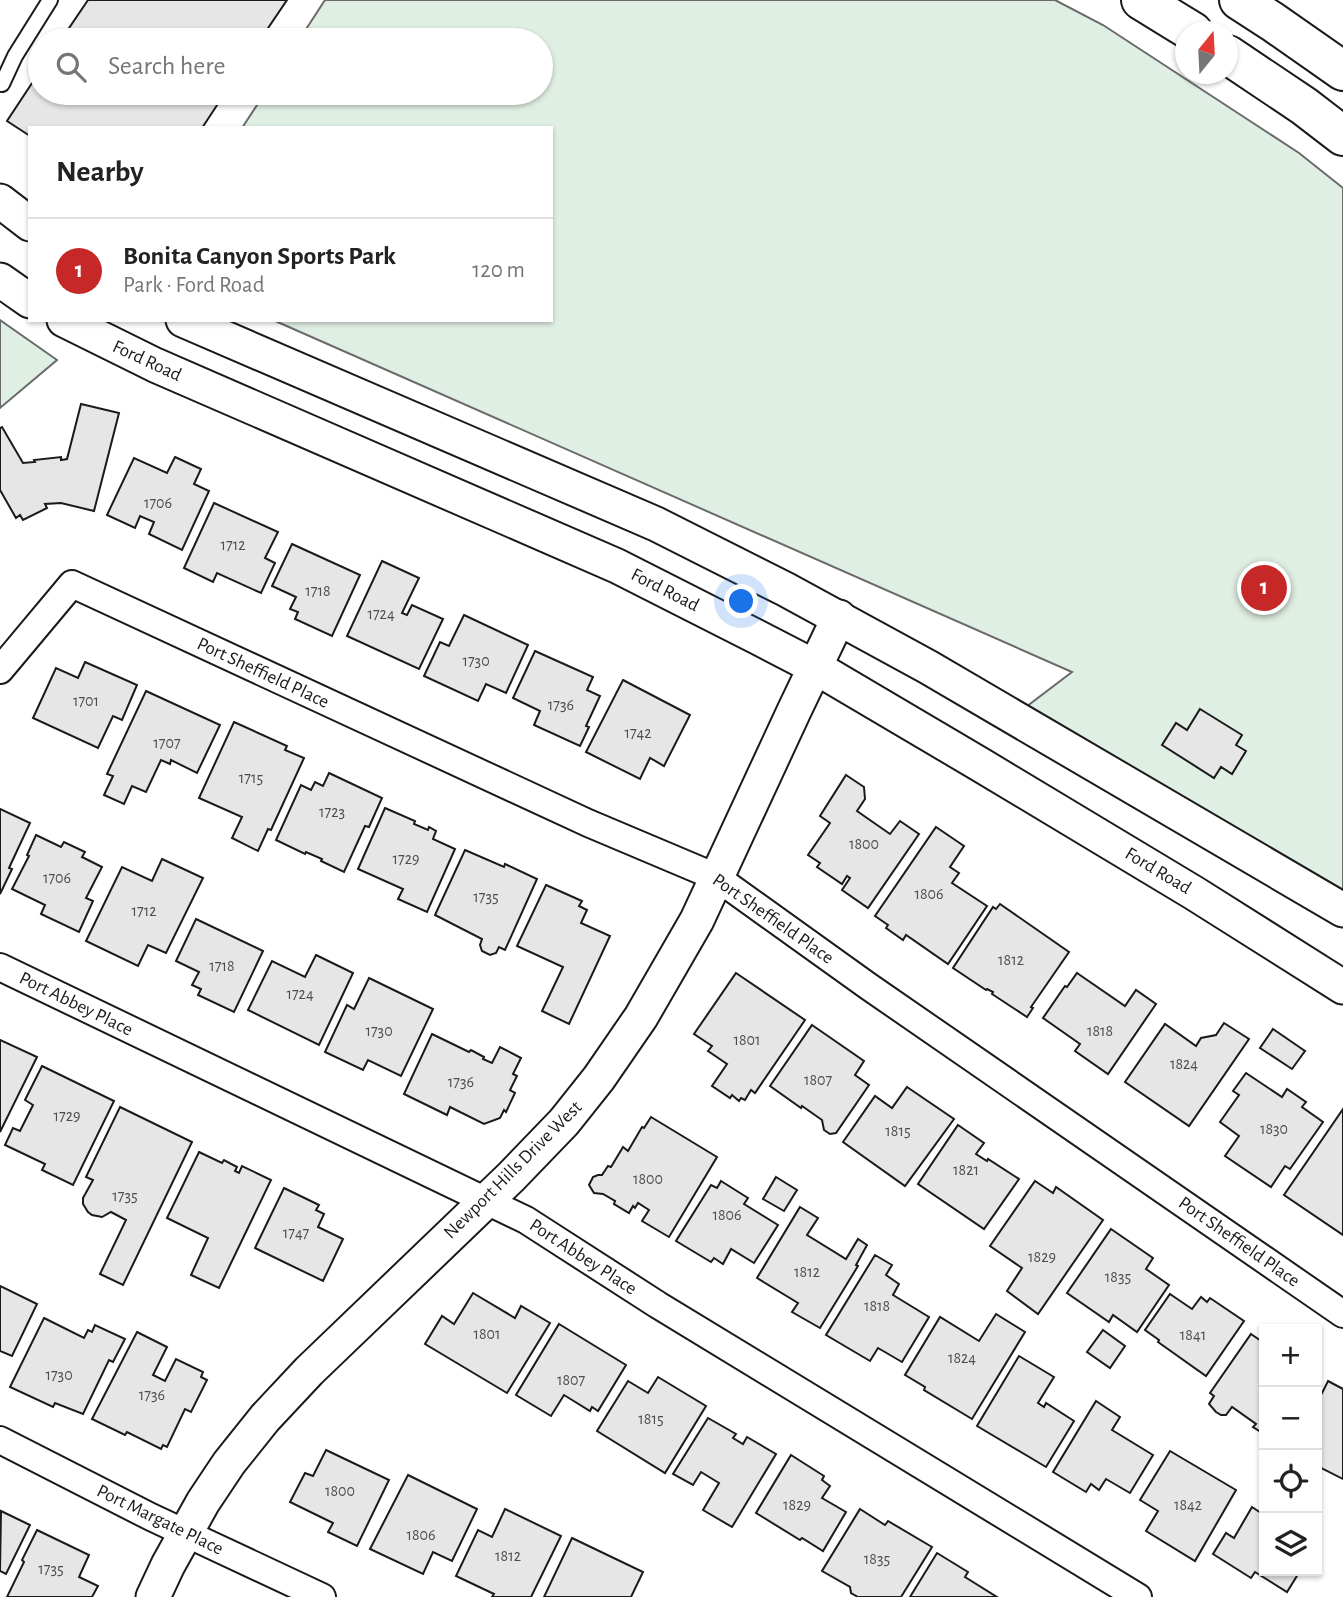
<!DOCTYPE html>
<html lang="en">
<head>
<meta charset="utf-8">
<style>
	body { margin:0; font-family:"Alegreya Sans",sans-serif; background:#f2f2f2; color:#222 }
	.controls { position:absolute; right:21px; bottom:21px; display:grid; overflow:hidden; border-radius:0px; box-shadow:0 2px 5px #0004 }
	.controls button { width:63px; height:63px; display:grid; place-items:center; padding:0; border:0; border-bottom:2px solid #e0e0e0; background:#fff; color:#222; font:35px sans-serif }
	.compass { position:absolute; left:1175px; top:21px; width:63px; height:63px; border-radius:50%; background:#fff; box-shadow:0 2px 5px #0004; rotate:18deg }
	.you { position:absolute; left:742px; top:602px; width:24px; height:24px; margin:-18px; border:5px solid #fff; border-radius:50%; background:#1a73e8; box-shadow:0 0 0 10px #1a73e833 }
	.badge { display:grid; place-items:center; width:46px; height:46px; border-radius:50%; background:#c62828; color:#fff; font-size:23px; font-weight:700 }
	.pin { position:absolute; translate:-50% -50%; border:4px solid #fff; box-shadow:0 2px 7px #0006 }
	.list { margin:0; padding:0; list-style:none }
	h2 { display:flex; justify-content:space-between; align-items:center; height:91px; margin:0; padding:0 28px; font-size:30px }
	h2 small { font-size:23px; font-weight:400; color:#767676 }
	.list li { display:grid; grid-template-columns:46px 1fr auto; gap:21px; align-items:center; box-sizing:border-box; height:105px; padding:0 28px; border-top:2px solid #e0e0e0 }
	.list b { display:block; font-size:26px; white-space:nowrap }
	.list p { margin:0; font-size:23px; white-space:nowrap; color:#767676 }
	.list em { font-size:23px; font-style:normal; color:#767676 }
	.icon { flex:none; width:38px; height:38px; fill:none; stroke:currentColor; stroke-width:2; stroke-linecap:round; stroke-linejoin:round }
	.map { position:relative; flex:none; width:1343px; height:1597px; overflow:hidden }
	.search { position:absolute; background:#fff; box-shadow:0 2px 5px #0004; left:28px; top:28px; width:525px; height:77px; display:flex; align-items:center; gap:18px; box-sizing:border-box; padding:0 24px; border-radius:38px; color:#767676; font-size:26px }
	.panel { position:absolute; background:#fff; box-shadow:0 2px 5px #0004; left:28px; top:126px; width:525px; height:196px; border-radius:0px }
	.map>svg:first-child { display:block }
	.green { fill:#e0efe3; stroke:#6a6a6a; stroke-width:2 }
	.building { fill:#e6e6e6; stroke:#1a1a1a; stroke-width:2 }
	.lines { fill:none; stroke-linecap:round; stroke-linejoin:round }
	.service-casing { stroke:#1a1a1a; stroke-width:18 }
	.minor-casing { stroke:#1a1a1a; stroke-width:30 }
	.tertiary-casing { stroke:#1a1a1a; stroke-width:37 }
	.secondary-casing { stroke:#1a1a1a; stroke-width:42 }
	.service { stroke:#fff; stroke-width:14 }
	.minor { stroke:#fff; stroke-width:26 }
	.tertiary { stroke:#fff; stroke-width:33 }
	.secondary { stroke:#fff; stroke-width:38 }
	.labels { text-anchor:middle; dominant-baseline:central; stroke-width:5; stroke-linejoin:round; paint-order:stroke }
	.number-label { font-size:16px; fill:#4d4d4d }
	.street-label { font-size:19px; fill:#1a1a1a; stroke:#fff }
</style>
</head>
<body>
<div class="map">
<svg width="1343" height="1597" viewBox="0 0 1343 1597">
	<rect width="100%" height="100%" fill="#fff"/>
	<g class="green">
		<path d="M325,0H1055L1103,25L1299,153L1343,188V903L1026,707L1072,672L273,320H551V128H242L265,93H541V40H299Z"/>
		<path d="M0,320L57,360L0,408Z"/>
	</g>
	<g class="building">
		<path d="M88,0H287L260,40H61Z"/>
		<path d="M40,71V93H225L202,128H30V136L7,121Z"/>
		<path d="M81,404L119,413L94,511L61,503L45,504L47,508L23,520L20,515L16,518L0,490V428L2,427L23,463L35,462L34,460L61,457V460L67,459Z"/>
		<path d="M175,457L201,469L194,484L209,491L182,550L149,534L154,522L140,516L135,528L107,515L134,458L167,473Z"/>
		<path d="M214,503L278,532L265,558L275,563L261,593L217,573L213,582L184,568Z"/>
		<path d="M292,544L360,575L332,636L295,619L298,612L290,609L296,597L272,586Z"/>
		<path d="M382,561L419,578L402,613L407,615L412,605L443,619L419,669L347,636Z"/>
		<path d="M464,615L528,645L506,693L486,684L478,701L424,676L440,642L449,646Z"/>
		<path d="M535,651L593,677L587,690L600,696L586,726L589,727L580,746L534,725L540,711L513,698Z"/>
		<path d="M85,662L137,685L122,720L113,716L98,748L33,718L56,668L78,678Z"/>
		<path d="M623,680L690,715L664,766L650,758L640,779L586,752Z"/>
		<path d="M146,691L220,725L197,773L171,760L170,764L161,760L146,792L132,786L124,804L104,795L113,776L107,774Z"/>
		<path d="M1200,709L1242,735L1236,745L1246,751L1232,774L1221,767L1214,778L1162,745L1176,723L1187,730Z"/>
		<path d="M234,722L287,746L285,750L304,758L271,830L268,829L258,851L232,838L242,817L199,798Z"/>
		<path d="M329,773L382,798L369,827L365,826L344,872L321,861L322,859L306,852L305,854L276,840L301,785L311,790L315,782L323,786Z"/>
		<path d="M846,775L864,787L865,799L857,811L890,834L900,821L919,834L868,908L842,890L850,878L847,876L842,884L817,867L820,863L808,855L830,823L820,816Z"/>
		<path d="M385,808L415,821L414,824L428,830L429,827L436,831L433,839L455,849L427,912L398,899L403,889L358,869Z"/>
		<path d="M0,809L30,823L9,868L12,869L0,894Z"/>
		<path d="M936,827L964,846L950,867L959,873L952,883L987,906L948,964L906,935L903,940L886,928L888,925L875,916Z"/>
		<path d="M36,835L61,847L64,842L85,852L82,857L102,867L86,898L93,901L79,932L41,914L45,905L12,889L29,856L27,855Z"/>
		<path d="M465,850L504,867L505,864L537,879L505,950L499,947L496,953L490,955L482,951L480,945L482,939L435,915Z"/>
		<path d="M162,859L203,878L166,953L148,945L138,966L86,941L122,867L152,881Z"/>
		<path d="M546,885L582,901L579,906L587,910L581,923L610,936L569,1024L542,1011L563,967L517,946Z"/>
		<path d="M1000,904L1069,952L1031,1007L1033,1008L1027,1017L992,994L993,992L987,989L986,990L953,968L993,907L996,909Z"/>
		<path d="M196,919L263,951L234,1012L198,995L201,989L192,985L199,972L176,961Z"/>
		<path d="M316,955L353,973L319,1045L248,1010L272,961L305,977Z"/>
		<path d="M736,973L805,1020L755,1093L751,1090L745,1100L741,1098L739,1101L732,1095L730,1098L712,1086L727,1064L708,1051L712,1046L694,1034Z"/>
		<path d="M1077,973L1125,1006L1136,990L1156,1004L1108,1074L1075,1051L1080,1044L1043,1018L1065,986L1067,987Z"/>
		<path d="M369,978L433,1009L401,1076L368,1060L363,1070L325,1052L347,1005L354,1009Z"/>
		<path d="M1224,1023L1249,1039L1189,1126L1125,1082L1165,1024L1196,1046L1201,1038L1216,1035Z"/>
		<path d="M812,1025L864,1061L855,1075L869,1085L836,1133L830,1134L824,1130L822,1120L802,1106L801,1108L770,1086Z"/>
		<path d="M1273,1029L1305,1051L1292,1069L1260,1048Z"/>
		<path d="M432,1034L469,1052L471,1050L484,1057L483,1059L492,1063L500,1047L521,1058L513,1074L517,1076L510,1090L515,1093L506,1112L504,1110L500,1118L484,1124L450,1107L447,1115L404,1094Z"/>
		<path d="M0,1040L37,1057L0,1132Z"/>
		<path d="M42,1066L114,1101L73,1185L42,1170L45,1164L5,1145L13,1128L20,1131L33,1105L25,1100Z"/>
		<path d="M1246,1073L1282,1097L1287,1089L1306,1102L1302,1107L1323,1122L1290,1169L1285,1166L1271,1187L1225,1156L1239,1136L1220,1122L1239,1095L1233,1091Z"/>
		<path d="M907,1087L954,1119L905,1186L843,1142L875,1096L892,1108Z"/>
		<path d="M120,1107L192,1142L123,1285L100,1274L126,1220L111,1212L102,1217L92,1215L88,1212L83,1204V1198L93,1180L86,1177Z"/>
		<path d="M1343,1109V1235L1284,1195Z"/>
		<path d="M651,1117L717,1157L669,1237L642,1221L649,1210L638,1203L635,1208L633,1206L629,1213L614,1204L615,1201L603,1194L594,1193L589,1185L593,1177L598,1175H602L608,1166L611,1167L623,1147L628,1151L642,1127L644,1128Z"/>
		<path d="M958,1125L984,1143L976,1154L987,1161L988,1159L1019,1179L984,1229L918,1184Z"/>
		<path d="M199,1152L222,1163L224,1160L237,1167L235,1171L239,1173L242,1166L271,1180L219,1288L191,1275L208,1238L167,1218Z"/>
		<path d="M776,1177L797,1190L784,1211L763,1199Z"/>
		<path d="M721,1181L748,1198L744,1204L778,1225L754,1263L731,1249L723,1264L714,1258L711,1262L676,1241L711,1185L717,1188Z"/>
		<path d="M1035,1181L1053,1193L1056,1187L1103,1220L1038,1314L1007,1291L1022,1268L990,1246Z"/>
		<path d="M284,1188L319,1205L316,1210L324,1214L318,1227L343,1239L323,1281L255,1248Z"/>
		<path d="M800,1207L818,1218L807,1235L846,1259L858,1239L867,1245L856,1265L858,1266L820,1328L792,1312L798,1303L757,1278Z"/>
		<path d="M1111,1229L1153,1258L1146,1269L1169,1285L1137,1332L1113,1315L1109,1322L1067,1293Z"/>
		<path d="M875,1255L892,1265L886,1275L899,1284L893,1295L929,1317L902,1362L878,1348L870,1361L826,1335Z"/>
		<path d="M0,1286L37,1304L12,1356L0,1351Z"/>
		<path d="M473,1293L515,1318L521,1306L550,1323L507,1393L425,1344L442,1316L454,1324Z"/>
		<path d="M1170,1294L1192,1309L1201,1297L1207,1302L1210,1298L1244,1321L1206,1376L1158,1342L1159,1340L1145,1330Z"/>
		<path d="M996,1314L1025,1332L972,1419L924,1390L925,1387L905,1375L940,1317L979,1341Z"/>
		<path d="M44,1318L84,1338L88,1330L92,1332L95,1325L125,1339L113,1362L109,1360L83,1414L55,1403L53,1407L10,1387Z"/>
		<path d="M559,1324L626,1365L598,1411L592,1407L590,1411L564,1395L551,1416L516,1395Z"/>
		<path d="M1103,1330L1125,1346L1110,1368L1087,1352Z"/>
		<path d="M137,1332L167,1347L153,1375L165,1381L176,1359L203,1372L201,1377L207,1380L191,1412L185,1409L167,1447L163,1445L161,1449L127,1432L125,1435L92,1419Z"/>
		<path d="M1251,1334L1264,1343V1434L1253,1427L1256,1424L1232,1407L1226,1415H1221L1216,1412L1209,1404L1214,1396L1210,1393Z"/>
		<path d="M1019,1356L1054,1377L1038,1403L1044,1407L1046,1403L1074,1421L1046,1467L977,1426Z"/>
		<path d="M658,1377L706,1406L665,1473L597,1431L628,1381L648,1393Z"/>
		<path d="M1328,1381L1343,1389V1479L1317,1466V1403Z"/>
		<path d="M1096,1401L1120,1417L1112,1430L1153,1455L1130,1493L1106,1479L1099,1490L1091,1484L1086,1492L1053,1472Z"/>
		<path d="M708,1418L736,1434L733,1438L743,1444L747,1437L776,1454L732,1527L703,1510L719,1483L701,1472L693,1485L673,1474Z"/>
		<path d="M326,1450L389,1480L357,1546L328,1532L333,1523L290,1502L305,1473L313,1476Z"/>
		<path d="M1170,1451L1236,1490L1195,1561L1146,1531L1158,1511L1140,1500Z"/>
		<path d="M791,1455L824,1476L822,1480L830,1486L822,1498L846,1512L823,1551L802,1538L800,1540L756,1513Z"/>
		<path d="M408,1475L477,1509L452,1561L433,1552L423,1574L370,1549Z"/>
		<path d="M1252,1507L1264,1515V1571H1300L1287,1592L1255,1572L1251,1578L1213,1554L1226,1533L1234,1538Z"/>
		<path d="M505,1509L561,1536L531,1597H492L494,1594L456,1576L478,1530L492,1537Z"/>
		<path d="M860,1509L885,1525L888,1521L932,1547L901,1597H858L851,1593L850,1587L822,1571Z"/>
		<path d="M1,1511L30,1525L6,1574L0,1571Z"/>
		<path d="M37,1530L89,1555L79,1577L98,1586L92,1597H7L24,1562L22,1560Z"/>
		<path d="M572,1538L643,1572L631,1597H544Z"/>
		<path d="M937,1553L968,1572L965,1577L997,1597H910Z"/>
	</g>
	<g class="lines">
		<g class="service-casing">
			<path id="service" d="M2,84L15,56L50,0"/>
		</g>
		<g class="minor-casing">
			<g id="minor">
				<path d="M0,670L72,584L588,823L716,877L868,986L1343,1314"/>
				<path d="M0,967L526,1220L658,1305L1138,1597"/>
				<path d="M0,1440L151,1517L322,1597"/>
			</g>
		</g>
		<g class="tertiary-casing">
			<g id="tertiary">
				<path d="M0,201L30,224"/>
				<path d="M0,280L30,301"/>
				<path d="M64,320L155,365L617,566L759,638L815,667L981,765L1194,893L1343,987"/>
				<path d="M183,320L656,524L785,589L928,667L1343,910"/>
				<path d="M153,1597L168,1565L203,1502L229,1463L265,1418L309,1371L511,1177L564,1122L599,1078L641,1017L697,920L794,711L839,617"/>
			</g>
		</g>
		<g class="secondary-casing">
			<g id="secondary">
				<path d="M1141,0L1193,32"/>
				<path d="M1239,0L1273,22L1343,71"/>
				<path d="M1228,55L1304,106L1343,136"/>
			</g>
		</g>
		<use href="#service" class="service"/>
		<use href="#minor" class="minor"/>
		<use href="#tertiary" class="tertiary"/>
		<use href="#secondary" class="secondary"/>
	</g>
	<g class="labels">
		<g class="number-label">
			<text x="158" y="503">1706</text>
			<text x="233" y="545">1712</text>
			<text x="318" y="591">1718</text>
			<text x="381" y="614">1724</text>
			<text x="476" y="661">1730</text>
			<text x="86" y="701">1701</text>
			<text x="561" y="705">1736</text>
			<text x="638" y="733">1742</text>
			<text x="167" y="743">1707</text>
			<text x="251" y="778">1715</text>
			<text x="332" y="812">1723</text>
			<text x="864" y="844">1800</text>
			<text x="406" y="859">1729</text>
			<text x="57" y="878">1706</text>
			<text x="929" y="894">1806</text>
			<text x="486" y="897">1735</text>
			<text x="144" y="911">1712</text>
			<text x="1011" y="960">1812</text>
			<text x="222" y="966">1718</text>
			<text x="300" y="994">1724</text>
			<text x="379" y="1031">1730</text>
			<text x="1100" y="1031">1818</text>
			<text x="747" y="1040">1801</text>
			<text x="1184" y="1064">1824</text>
			<text x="818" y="1080">1807</text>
			<text x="461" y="1082">1736</text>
			<text x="67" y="1116">1729</text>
			<text x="1274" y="1129">1830</text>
			<text x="898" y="1131">1815</text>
			<text x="966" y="1170">1821</text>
			<text x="648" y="1179">1800</text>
			<text x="125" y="1196">1735</text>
			<text x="727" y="1215">1806</text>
			<text x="296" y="1233">1747</text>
			<text x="1042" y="1257">1829</text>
			<text x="807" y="1272">1812</text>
			<text x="1118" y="1277">1835</text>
			<text x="877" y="1306">1818</text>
			<text x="487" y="1334">1801</text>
			<text x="1193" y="1335">1841</text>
			<text x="962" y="1358">1824</text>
			<text x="59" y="1375">1730</text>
			<text x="571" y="1380">1807</text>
			<text x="152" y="1395">1736</text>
			<text x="651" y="1419">1815</text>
			<text x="340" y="1491">1800</text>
			<text x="797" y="1505">1829</text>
			<text x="1188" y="1505">1842</text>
			<text x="421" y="1535">1806</text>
			<text x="508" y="1556">1812</text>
			<text x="877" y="1559">1835</text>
			<text x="51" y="1569">1735</text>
		</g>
		<g class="street-label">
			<text transform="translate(147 361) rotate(25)">Ford Road</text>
			<text transform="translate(665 590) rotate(27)">Ford Road</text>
			<text transform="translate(263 673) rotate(25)">Port Sheffield Place</text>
			<text transform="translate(1158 871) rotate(31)">Ford Road</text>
			<text transform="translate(773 919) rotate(35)">Port Sheffield Place</text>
			<text transform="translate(76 1004) rotate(26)">Port Abbey Place</text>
			<text transform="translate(513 1170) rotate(-45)">Newport Hills Drive West</text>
			<text transform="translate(1239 1242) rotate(35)">Port Sheffield Place</text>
			<text transform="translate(583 1257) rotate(33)">Port Abbey Place</text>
			<text transform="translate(160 1520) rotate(26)">Port Margate Place</text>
		</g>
	</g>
</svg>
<div class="controls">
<button>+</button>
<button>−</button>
<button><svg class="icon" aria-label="locate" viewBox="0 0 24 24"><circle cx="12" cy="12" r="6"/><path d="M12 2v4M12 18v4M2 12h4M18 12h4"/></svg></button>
<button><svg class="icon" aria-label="layers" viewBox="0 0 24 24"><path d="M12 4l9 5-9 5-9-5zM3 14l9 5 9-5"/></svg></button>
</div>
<svg class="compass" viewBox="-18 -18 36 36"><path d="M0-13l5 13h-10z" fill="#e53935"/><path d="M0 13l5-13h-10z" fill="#767676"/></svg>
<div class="you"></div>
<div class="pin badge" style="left:1264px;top:588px">1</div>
<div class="search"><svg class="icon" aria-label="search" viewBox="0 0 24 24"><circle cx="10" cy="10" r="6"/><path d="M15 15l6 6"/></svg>Search here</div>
<section class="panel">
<h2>Nearby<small></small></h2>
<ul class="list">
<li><span class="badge">1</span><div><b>Bonita Canyon Sports Park</b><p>Park · Ford Road</p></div><em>120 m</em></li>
</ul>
</section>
</div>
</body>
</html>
